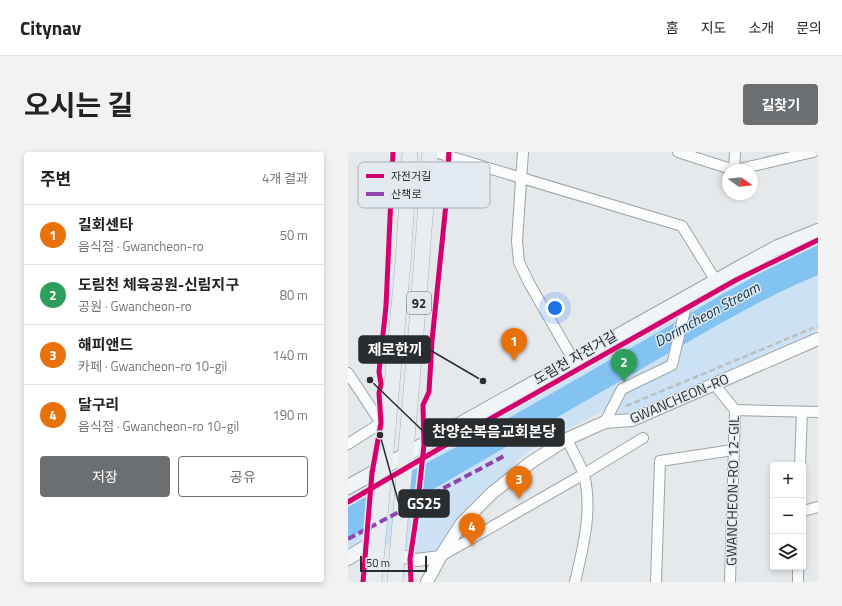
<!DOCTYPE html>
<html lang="ko">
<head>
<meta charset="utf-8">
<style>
	body { margin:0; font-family:"Titillium Web","Noto Sans KR",sans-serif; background:#f2f2f2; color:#222 }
	.controls { position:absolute; right:12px; bottom:12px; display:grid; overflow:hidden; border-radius:4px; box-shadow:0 2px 6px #0003 }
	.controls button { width:36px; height:36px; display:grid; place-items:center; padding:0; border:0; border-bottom:1px solid #e0e0e0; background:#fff; color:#222; font:20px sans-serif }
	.compass { position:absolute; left:374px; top:12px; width:36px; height:36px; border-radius:50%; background:#fff; box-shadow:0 2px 6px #0003; rotate:104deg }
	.scale { position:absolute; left:12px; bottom:10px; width:67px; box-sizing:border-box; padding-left:4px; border:2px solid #2a2d2f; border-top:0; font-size:11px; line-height:14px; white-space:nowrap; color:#2a2d2f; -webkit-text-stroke:3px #e2e9ef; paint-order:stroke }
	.you { position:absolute; left:207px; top:156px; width:14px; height:14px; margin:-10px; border:3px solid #fff; border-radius:50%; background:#1a73e8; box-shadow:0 0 0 6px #1a73e833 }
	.badge { display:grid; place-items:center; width:26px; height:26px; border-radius:50%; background:#6b6f71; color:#fff; font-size:13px; font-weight:700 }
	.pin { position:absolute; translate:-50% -33px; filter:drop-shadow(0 1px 2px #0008) }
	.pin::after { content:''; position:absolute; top:21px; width:14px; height:12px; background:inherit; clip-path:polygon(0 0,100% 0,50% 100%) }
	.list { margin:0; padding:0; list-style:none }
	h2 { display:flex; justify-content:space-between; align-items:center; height:52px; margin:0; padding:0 16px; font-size:17px }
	h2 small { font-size:13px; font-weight:400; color:#767676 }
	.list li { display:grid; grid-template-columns:26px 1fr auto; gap:12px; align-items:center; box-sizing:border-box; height:60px; padding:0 16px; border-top:1px solid #e0e0e0 }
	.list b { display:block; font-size:15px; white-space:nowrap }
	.list p { margin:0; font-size:13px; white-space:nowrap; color:#767676 }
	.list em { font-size:13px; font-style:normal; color:#767676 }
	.actions { display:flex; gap:8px; padding:12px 16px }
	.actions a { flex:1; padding:9px 0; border:1px solid #6b6f71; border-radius:4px; text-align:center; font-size:14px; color:#6b6f71 }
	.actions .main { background:#6b6f71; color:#fff }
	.icon { flex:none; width:22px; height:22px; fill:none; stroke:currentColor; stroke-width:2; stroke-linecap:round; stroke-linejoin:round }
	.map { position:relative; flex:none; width:470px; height:430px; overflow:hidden; border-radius:4px }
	header { display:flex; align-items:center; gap:24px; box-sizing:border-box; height:56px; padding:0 20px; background:#fff; border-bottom:1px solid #e0e0e0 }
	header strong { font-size:19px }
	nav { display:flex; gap:22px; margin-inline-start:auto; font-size:14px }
	.intro { display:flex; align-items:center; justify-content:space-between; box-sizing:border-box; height:96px; padding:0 24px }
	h1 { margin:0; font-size:28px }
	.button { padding:10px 18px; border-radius:4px; background:#6b6f71; color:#fff; font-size:14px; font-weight:700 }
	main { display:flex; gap:24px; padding:0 24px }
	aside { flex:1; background:#fff; border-radius:4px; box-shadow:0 2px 6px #0003 }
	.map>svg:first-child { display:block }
	.green { fill:#cce2f4 }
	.water { fill:#83c3f1 }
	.pier { fill:#e5e9ec }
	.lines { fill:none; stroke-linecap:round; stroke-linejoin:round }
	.minor-casing { stroke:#a0a3a5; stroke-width:12 }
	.tertiary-casing { stroke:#a0a3a5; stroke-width:14 }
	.secondary-casing { stroke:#a0a3a5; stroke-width:16 }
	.primary-casing { stroke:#a8b4bd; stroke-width:16 }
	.minor { stroke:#fbfcfc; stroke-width:10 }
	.tertiary { stroke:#fbfcfc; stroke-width:12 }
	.secondary { stroke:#f2f5f7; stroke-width:14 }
	.primary { stroke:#e8edf2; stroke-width:15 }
	.rail { stroke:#bdbebe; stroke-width:2.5; stroke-dasharray:6 3; stroke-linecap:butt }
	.quiet { stroke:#8e44ad; stroke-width:4; stroke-dasharray:8 4; stroke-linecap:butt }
	.cycleway-casing { stroke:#e2e9ef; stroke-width:8 }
	.cycleway { stroke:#d6006c; stroke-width:5 }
	.labels { text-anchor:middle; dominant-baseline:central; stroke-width:3; stroke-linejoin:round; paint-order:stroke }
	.shield { fill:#e2e9ef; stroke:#616569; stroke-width:1 }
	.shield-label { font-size:13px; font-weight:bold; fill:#2a2d2f }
	.street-label { font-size:14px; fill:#2a2d2f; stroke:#e2e9ef }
	.water-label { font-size:15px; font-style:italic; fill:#0f354f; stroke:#e2e9ef }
	.key { fill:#e2e9ef; stroke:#abb1b5; stroke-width:1 }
	.key-label { font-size:11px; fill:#2a2d2f }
	.leader { fill:none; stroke:#2a2d2f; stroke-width:1.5 }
	.callout-dot { fill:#2a2d2f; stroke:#e2e9ef; stroke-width:1.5 }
	.callout { fill:#2a2d2f; stroke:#2a2d2f; stroke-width:1.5 }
	.callout-label { font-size:15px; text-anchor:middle; font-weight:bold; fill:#fff }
</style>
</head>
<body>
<header>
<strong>Citynav</strong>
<nav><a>홈</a><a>지도</a><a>소개</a><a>문의</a></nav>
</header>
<div class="intro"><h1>오시는 길</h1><a class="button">길찾기</a></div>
<main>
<aside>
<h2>주변<small>4개 결과</small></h2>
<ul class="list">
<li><span class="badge" style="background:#e8710a">1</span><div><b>길회센타</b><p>음식점 · Gwancheon-ro</p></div><em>50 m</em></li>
<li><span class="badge" style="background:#2e9e5b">2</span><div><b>도림천 체육공원-신림지구</b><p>공원 · Gwancheon-ro</p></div><em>80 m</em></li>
<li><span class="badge" style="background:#e8710a">3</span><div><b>해피앤드</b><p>카페 · Gwancheon-ro 10-gil</p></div><em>140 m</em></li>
<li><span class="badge" style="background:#e8710a">4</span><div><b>달구리</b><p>음식점 · Gwancheon-ro 10-gil</p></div><em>190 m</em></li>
</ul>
<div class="actions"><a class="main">저장</a><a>공유</a></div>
</aside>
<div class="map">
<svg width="470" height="430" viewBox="0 0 470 430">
	<rect width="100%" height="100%" fill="#e5e9ec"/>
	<path class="green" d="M470,84V179L282,263L254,259L179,300L135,342L91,401L73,405L51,401L28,385L0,402V338L436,96Z"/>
	<path class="water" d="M470,93V123C407,149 348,186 288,220C192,275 96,331 0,387V355L47,328L147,274L326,171L373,143L418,118Z"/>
	<path class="pier" d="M56,320L53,358L31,371L34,332Z"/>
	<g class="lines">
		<g class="minor-casing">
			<g id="minor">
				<path d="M87,0L334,74L368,129"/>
				<path d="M175,0L169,89L171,110L181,131L226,209"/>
				<path d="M330,0L386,18"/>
				<path d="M386,18L387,0"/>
				<path d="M387,18L465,0"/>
				<path d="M0,221L33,271H40"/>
				<path d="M366,232L387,258L382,430"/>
				<path d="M387,258L470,260"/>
				<path d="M257,270L274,237L324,213L340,145"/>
				<path d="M219,287C224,299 232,311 236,323C245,358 235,396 227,430"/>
				<path d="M0,292L33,271"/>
				<path d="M452,313L454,260"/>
				<path d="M455,359L470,355"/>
				<path d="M93,404L236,322L295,286"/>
				<path d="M308,430L312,309L385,298"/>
				<path d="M450,430V415"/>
			</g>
		</g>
		<g class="tertiary-casing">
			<g id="tertiary">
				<path d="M49,403L69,408L92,405"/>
				<path d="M79,430L92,405L114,371L144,341L182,311L219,287L257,270L284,268L470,187"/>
			</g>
		</g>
		<g class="secondary-casing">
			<g id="secondary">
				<path d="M0,335L393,115L430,95L470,79"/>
				<path d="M0,406L30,388"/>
			</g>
		</g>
		<g class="primary-casing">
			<g id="primary">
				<path d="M26,430L55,110L62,0"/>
				<path d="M47,430L70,157L82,0"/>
			</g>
		</g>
		<use href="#minor" class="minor"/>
		<use href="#tertiary" class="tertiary"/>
		<use href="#secondary" class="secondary"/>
		<use href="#primary" class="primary"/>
		<path class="rail" d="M278,254L470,174"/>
		<path class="quiet" d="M0,387L158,303"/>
		<g class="cycleway-casing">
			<g id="cycleway">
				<path d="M0,350L142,267L388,128L470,88"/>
				<path d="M15,430L24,321L33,271L31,241L33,232L31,220L38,154L45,0"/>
				<path d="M63,430L62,407L68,367L76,293L75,253L81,240L84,189L98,52L101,0"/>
			</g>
		</g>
		<use href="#cycleway" class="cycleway"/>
	</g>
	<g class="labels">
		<rect class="shield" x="59" y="140" width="24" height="22" rx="3"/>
		<g class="shield-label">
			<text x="71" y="151">92</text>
		</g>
		<g class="street-label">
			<text transform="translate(227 205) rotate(-30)">도림천 자전거길</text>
			<text transform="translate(331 246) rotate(-23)">GWANCHEON-RO</text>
			<text transform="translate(384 339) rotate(-89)">GWANCHEON-RO 12-GIL</text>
		</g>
		<g class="water-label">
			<text transform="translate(359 162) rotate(-29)">Dorimcheon Stream</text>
		</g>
	</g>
	<rect x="10" y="10" width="132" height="46" rx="6" class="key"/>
	<rect x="18" y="22" width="18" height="4" fill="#d6006c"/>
	<rect x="18" y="40" width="18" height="4" fill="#8e44ad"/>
	<g class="key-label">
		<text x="43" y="28">자전거길</text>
		<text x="43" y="46">산책로</text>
	</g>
	<path class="leader" d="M135 229L82 198M22 228L76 280M32 283L51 352"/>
	<g class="callout-dot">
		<circle cx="135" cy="229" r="4"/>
		<circle cx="22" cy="228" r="4"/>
		<circle cx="32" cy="283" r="4"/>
	</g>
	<g class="callout">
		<rect x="11" y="184" width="71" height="27" rx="4"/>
		<rect x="76" y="267" width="140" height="27" rx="4"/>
		<rect x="51" y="338" width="50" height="27" rx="4"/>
	</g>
	<g class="callout-label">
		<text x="47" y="203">제로한끼</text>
		<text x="146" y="285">찬양순복음교회본당</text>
		<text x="76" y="357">GS25</text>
	</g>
</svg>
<div class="controls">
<button>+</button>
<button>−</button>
<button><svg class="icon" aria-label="layers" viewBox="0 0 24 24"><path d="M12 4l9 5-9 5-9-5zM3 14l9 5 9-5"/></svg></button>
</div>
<svg class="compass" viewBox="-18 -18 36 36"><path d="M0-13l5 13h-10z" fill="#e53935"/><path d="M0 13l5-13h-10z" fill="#767676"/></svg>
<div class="scale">50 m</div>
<div class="you"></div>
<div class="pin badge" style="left:166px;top:209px;background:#e8710a">1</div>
<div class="pin badge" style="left:276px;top:230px;background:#2e9e5b">2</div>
<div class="pin badge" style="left:171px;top:347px;background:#e8710a">3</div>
<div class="pin badge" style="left:124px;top:394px;background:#e8710a">4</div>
</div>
</main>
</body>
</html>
